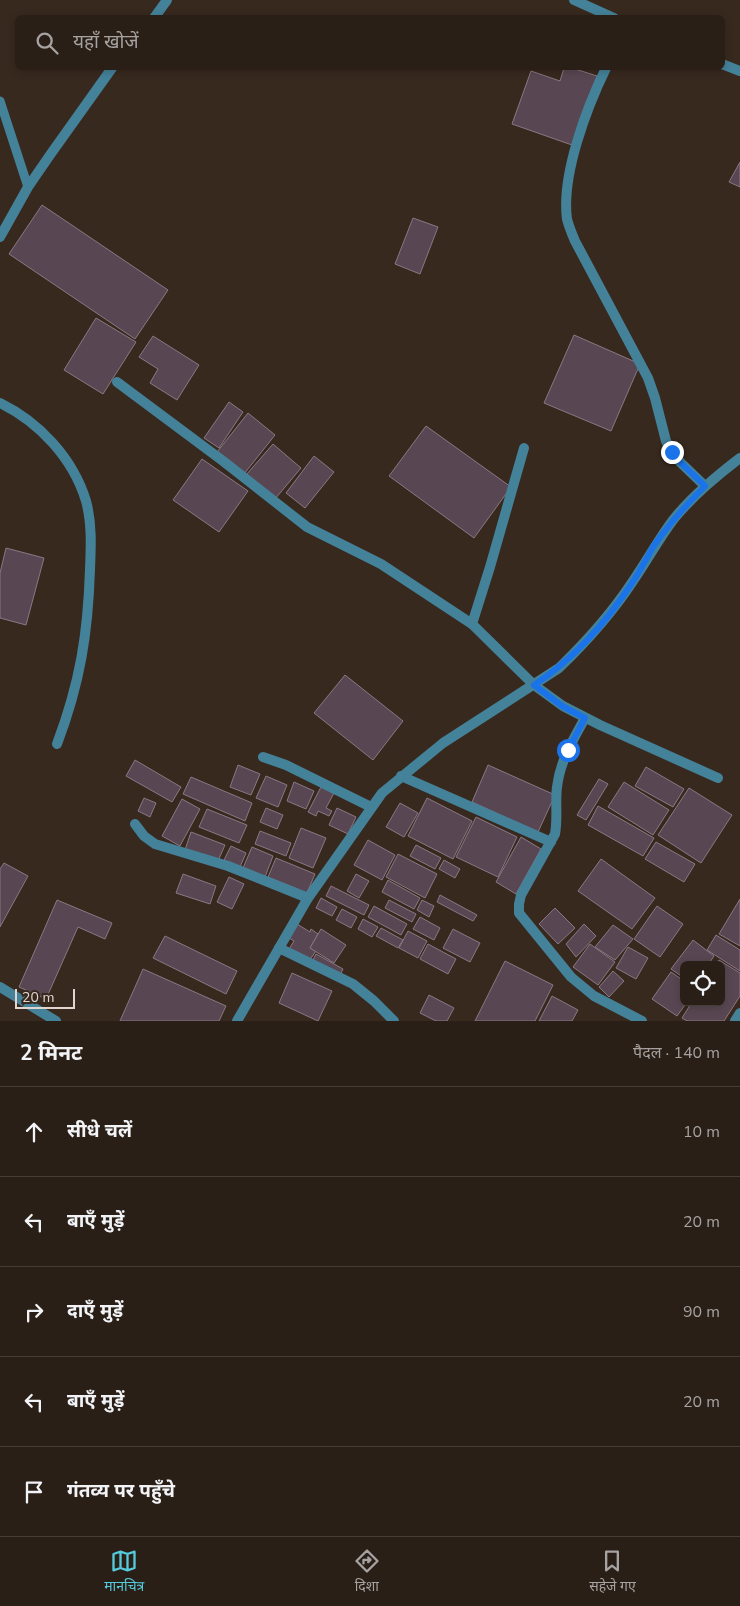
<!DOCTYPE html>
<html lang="hi">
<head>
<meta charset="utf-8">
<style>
	body { margin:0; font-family:"Nunito Sans","Noto Sans Devanagari",sans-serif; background:#362c23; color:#f1f3f6 }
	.controls { position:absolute; right:15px; bottom:15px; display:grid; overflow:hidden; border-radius:8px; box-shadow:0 2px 8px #0003 }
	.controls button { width:45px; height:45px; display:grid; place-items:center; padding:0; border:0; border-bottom:1px solid #463d35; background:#2a1f16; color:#f1f3f6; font:25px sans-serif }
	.scale { position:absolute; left:15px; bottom:12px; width:60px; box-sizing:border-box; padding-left:5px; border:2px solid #e1d6cf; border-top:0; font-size:14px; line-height:18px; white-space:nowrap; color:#e1d6cf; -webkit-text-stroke:4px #38291e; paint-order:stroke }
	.stop { position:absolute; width:15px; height:15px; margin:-11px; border:4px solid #1a73e8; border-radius:50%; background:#fff }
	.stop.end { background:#1a73e8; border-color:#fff; box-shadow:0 1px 5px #0008 }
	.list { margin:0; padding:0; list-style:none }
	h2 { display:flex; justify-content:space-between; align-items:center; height:65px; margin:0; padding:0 20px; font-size:21px }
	h2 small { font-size:16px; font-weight:400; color:#a5a2a1 }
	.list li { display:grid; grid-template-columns:32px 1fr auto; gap:15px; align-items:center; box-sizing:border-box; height:90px; padding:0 20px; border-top:1px solid #463d35 }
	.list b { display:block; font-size:19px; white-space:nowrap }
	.list em { font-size:16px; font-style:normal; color:#a5a2a1 }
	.icon { flex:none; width:28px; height:28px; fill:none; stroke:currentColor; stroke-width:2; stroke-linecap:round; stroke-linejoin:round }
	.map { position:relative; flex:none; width:740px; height:1021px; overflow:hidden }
	.search { position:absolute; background:#2a1f16; box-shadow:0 2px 8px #0003; left:15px; right:15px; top:15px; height:55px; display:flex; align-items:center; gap:12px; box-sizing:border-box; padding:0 18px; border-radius:8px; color:#a5a2a1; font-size:19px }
	.sheet { height:515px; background:#2a1f16 }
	nav { display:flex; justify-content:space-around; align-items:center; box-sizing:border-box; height:70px; border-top:1px solid #463d35; background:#2a1f16; font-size:14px; color:#a5a2a1 }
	nav a { display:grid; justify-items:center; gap:2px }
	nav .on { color:#54cadd }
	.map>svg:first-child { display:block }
	.building { fill:#584752; stroke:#8b7784 }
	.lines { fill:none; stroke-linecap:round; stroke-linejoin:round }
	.service { stroke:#44829a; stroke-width:9 }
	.minor { stroke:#44829a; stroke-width:10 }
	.tertiary { stroke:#44829a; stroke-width:10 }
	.route { stroke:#1a73e8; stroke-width:6 }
</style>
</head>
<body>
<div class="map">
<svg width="740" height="1021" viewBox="0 0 740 1021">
	<rect width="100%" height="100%" fill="#38291e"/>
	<g class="building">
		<path d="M564,68H572L597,76L572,145L512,124L531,71L560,81Z"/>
		<path d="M740,162V187L729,182Z"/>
		<path d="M42,205L168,290L135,339L9,254Z"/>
		<path d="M413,218L438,227L420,274L395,264Z"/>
		<path d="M96,318L136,342L103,394L64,370Z"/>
		<path d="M574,335L640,364L611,431L544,403Z"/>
		<path d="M153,336L199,365L177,400L150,383L158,369L139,357Z"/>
		<path d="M229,402L243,412L219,448L204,438Z"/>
		<path d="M248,413L275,435L244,474L217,452Z"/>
		<path d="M426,426L511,487L474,538L389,476Z"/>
		<path d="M273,444L301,468L275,499L246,475Z"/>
		<path d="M314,456L334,472L305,508L286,493Z"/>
		<path d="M202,459L248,491L219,532L173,500Z"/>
		<path d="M6,548L44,558L26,625L0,618V573Z"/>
		<path d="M345,675L403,721L373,760L314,713Z"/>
		<path d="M135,760L181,787L172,802L126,776Z"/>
		<path d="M238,765L260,774L251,795L230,787Z"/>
		<path d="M488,765L555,795L538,832L472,802Z"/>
		<path d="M646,767L684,789L673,807L635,786Z"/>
		<path d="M266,776L287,785L278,807L256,798Z"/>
		<path d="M191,777L252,803L245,821L183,794Z"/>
		<path d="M599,779L608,784L586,820L577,815Z"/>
		<path d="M294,782L314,791L306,809L287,801Z"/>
		<path d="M624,782L669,810L653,835L608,807Z"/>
		<path d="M321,787L334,793L326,808L332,811L329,816L318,811L316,816L308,812Z"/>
		<path d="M689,788L732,815L701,863L658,835Z"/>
		<path d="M144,798L156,803L150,817L138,811Z"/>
		<path d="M427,798L472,821L453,859L408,836Z"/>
		<path d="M182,799L200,809L180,846L162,836Z"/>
		<path d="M400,803L418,813L404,837L386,827Z"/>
		<path d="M598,806L654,838L643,856L588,825Z"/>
		<path d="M266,808L283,815L277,829L260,822Z"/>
		<path d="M337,808L356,817L348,834L329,825Z"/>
		<path d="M207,809L247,825L239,843L199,827Z"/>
		<path d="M476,817L517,837L498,877L456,857Z"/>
		<path d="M301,828L326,838L313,868L289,858Z"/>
		<path d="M260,831L291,843L286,856L255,844Z"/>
		<path d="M191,832L225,845L218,861L185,850Z"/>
		<path d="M521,837L541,849L516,894L496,882Z"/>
		<path d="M368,840L395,855L382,880L354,865Z"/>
		<path d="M656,842L695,864L684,882L645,859Z"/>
		<path d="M416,845L441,858L435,869L410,856Z"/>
		<path d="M231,846L246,853L240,867L224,860Z"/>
		<path d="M252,847L273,856L265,877L243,868Z"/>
		<path d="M398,854L437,874L425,898L386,877Z"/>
		<path d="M276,858L315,874L307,893L268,877Z"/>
		<path d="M601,859L655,898L632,929L578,891Z"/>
		<path d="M444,860L460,869L455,878L439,869Z"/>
		<path d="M4,863L28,876L0,927V869Z"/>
		<path d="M183,874L216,886L210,904L176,893Z"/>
		<path d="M356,874L369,881L359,898L347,891Z"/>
		<path d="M229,877L244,884L232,909L217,902Z"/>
		<path d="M388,880L420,898L414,909L382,892Z"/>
		<path d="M331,886L369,905L364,915L326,896Z"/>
		<path d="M440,895L477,915L473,921L437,902Z"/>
		<path d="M321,898L337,907L332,916L316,908Z"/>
		<path d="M740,899V946L719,934Z"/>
		<path d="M57,900L112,923L105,939L78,927L46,999L19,987Z"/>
		<path d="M389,900L416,914L412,922L385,908Z"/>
		<path d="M422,900L434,906L429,917L417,910Z"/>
		<path d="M374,906L407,924L401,935L368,917Z"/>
		<path d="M657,906L683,924L660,957L634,939Z"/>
		<path d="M555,908L575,928L558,944L539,924Z"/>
		<path d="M342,909L357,917L351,928L336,920Z"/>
		<path d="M420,917L440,928L434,940L413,929Z"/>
		<path d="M363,919L378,927L372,937L358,929Z"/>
		<path d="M297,924L310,932L311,929L318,934L310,948L316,951L309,961L289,949L294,941L289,938Z"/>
		<path d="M584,924L596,936L576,957L566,944Z"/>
		<path d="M613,925L633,939L615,960L595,947Z"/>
		<path d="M381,928L403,940L398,948L376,936Z"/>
		<path d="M321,929L346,945L334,963L310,948Z"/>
		<path d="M453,929L480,943L470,962L443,948Z"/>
		<path d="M408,931L427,941L418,958L399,948Z"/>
		<path d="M716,935L740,950V971L707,950Z"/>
		<path d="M165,936L237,971L226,994L153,958Z"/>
		<path d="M693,940L714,956L708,965H684V978L671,969Z"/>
		<path d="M428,944L456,959L448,974L420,959Z"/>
		<path d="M590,944L615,962L598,985L573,967Z"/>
		<path d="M628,947L648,958L636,979L616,968Z"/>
		<path d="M316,954L343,969L340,975L313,960Z"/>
		<path d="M719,960L740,973V996L724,1021H687L682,1018L692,1002H721V965H716Z"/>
		<path d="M505,961L553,985L535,1021H475Z"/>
		<path d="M143,969L226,1006L219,1021H120Z"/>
		<path d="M613,971L624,981L609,997L599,987Z"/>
		<path d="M671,972L684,981V1002H687L677,1016L652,999Z"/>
		<path d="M292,973L332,991L318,1021L279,1003Z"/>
		<path d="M429,995L454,1008L447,1021H436L420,1013Z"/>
		<path d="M552,996L578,1010L572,1021H539Z"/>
	</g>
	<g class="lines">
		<path class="service" d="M0,101L28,187"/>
		<g class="minor">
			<path d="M574,0L614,18"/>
			<path d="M154,18L167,0"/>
			<path d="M722,64L740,71"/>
			<path d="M606,68C587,107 561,175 567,219C569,227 572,234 575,241L648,378L655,398L666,441L672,452L681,463L705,486"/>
			<path d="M0,237L28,187L50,155L112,68"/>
			<path d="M117,382L223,461L307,527L381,564L472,624L534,685L563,706L600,725L718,778"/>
			<path d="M0,403C39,422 73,458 86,501C92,523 91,546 90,569C88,634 80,683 57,744"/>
			<path d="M472,624L490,567L524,448"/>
			<path d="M585,718C573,740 560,761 557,787C555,803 558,818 555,834L521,895L519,904V913L571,977L594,996L642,1021"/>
			<path d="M263,757L286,765L371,807"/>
			<path d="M401,776L551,842"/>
			<path d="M135,824L144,836L155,844L228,866L308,898"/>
			<path d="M279,948L353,984L374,1001L394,1021"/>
			<path d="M0,987L56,1021"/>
			<path d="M237,1021L308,898L382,793L443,743L559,668C586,642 612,613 633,581C647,561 658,540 673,520C692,496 715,477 740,458"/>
		</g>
		<path class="tertiary" d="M735,1021L740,1013"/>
	</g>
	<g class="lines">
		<path class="route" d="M568,750L585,718L562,706L534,685C574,659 608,620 634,580C641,569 647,558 653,547C668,525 686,505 705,486L681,463L672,452"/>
	</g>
</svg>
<div class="controls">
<button><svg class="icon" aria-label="locate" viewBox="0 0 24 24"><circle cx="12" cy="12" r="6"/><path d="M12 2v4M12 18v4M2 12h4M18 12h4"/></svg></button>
</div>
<div class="scale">20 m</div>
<div class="stop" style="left:568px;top:750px"></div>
<div class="stop end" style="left:672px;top:452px"></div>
<div class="search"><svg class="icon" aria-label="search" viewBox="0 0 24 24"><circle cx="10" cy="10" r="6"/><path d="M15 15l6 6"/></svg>यहाँ खोजें</div>
</div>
<section class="sheet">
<h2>2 मिनट<small>पैदल · 140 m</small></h2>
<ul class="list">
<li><svg class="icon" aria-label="ahead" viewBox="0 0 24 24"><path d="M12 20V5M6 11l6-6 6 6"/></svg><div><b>सीधे चलें</b></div><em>10 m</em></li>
<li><svg class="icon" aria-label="left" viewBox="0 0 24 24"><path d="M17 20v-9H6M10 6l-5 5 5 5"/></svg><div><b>बाएँ मुड़ें</b></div><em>20 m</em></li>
<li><svg class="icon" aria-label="right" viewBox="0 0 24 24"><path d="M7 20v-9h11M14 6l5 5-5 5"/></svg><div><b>दाएँ मुड़ें</b></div><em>90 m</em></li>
<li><svg class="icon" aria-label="left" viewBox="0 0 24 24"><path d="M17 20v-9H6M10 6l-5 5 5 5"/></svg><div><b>बाएँ मुड़ें</b></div><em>20 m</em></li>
<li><svg class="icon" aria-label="arrive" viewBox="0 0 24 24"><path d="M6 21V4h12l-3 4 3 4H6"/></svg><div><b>गंतव्य पर पहुँचे</b></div></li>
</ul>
</section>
<nav>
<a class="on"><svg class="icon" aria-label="map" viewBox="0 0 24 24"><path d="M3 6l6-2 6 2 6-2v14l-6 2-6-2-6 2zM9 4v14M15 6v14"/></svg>मानचित्र</a>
<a><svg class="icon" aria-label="directions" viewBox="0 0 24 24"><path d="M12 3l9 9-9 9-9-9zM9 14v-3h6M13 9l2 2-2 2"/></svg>दिशा</a>
<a><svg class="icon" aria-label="saved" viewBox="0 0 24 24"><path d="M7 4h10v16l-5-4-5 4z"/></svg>सहेजे गए</a>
</nav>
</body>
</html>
